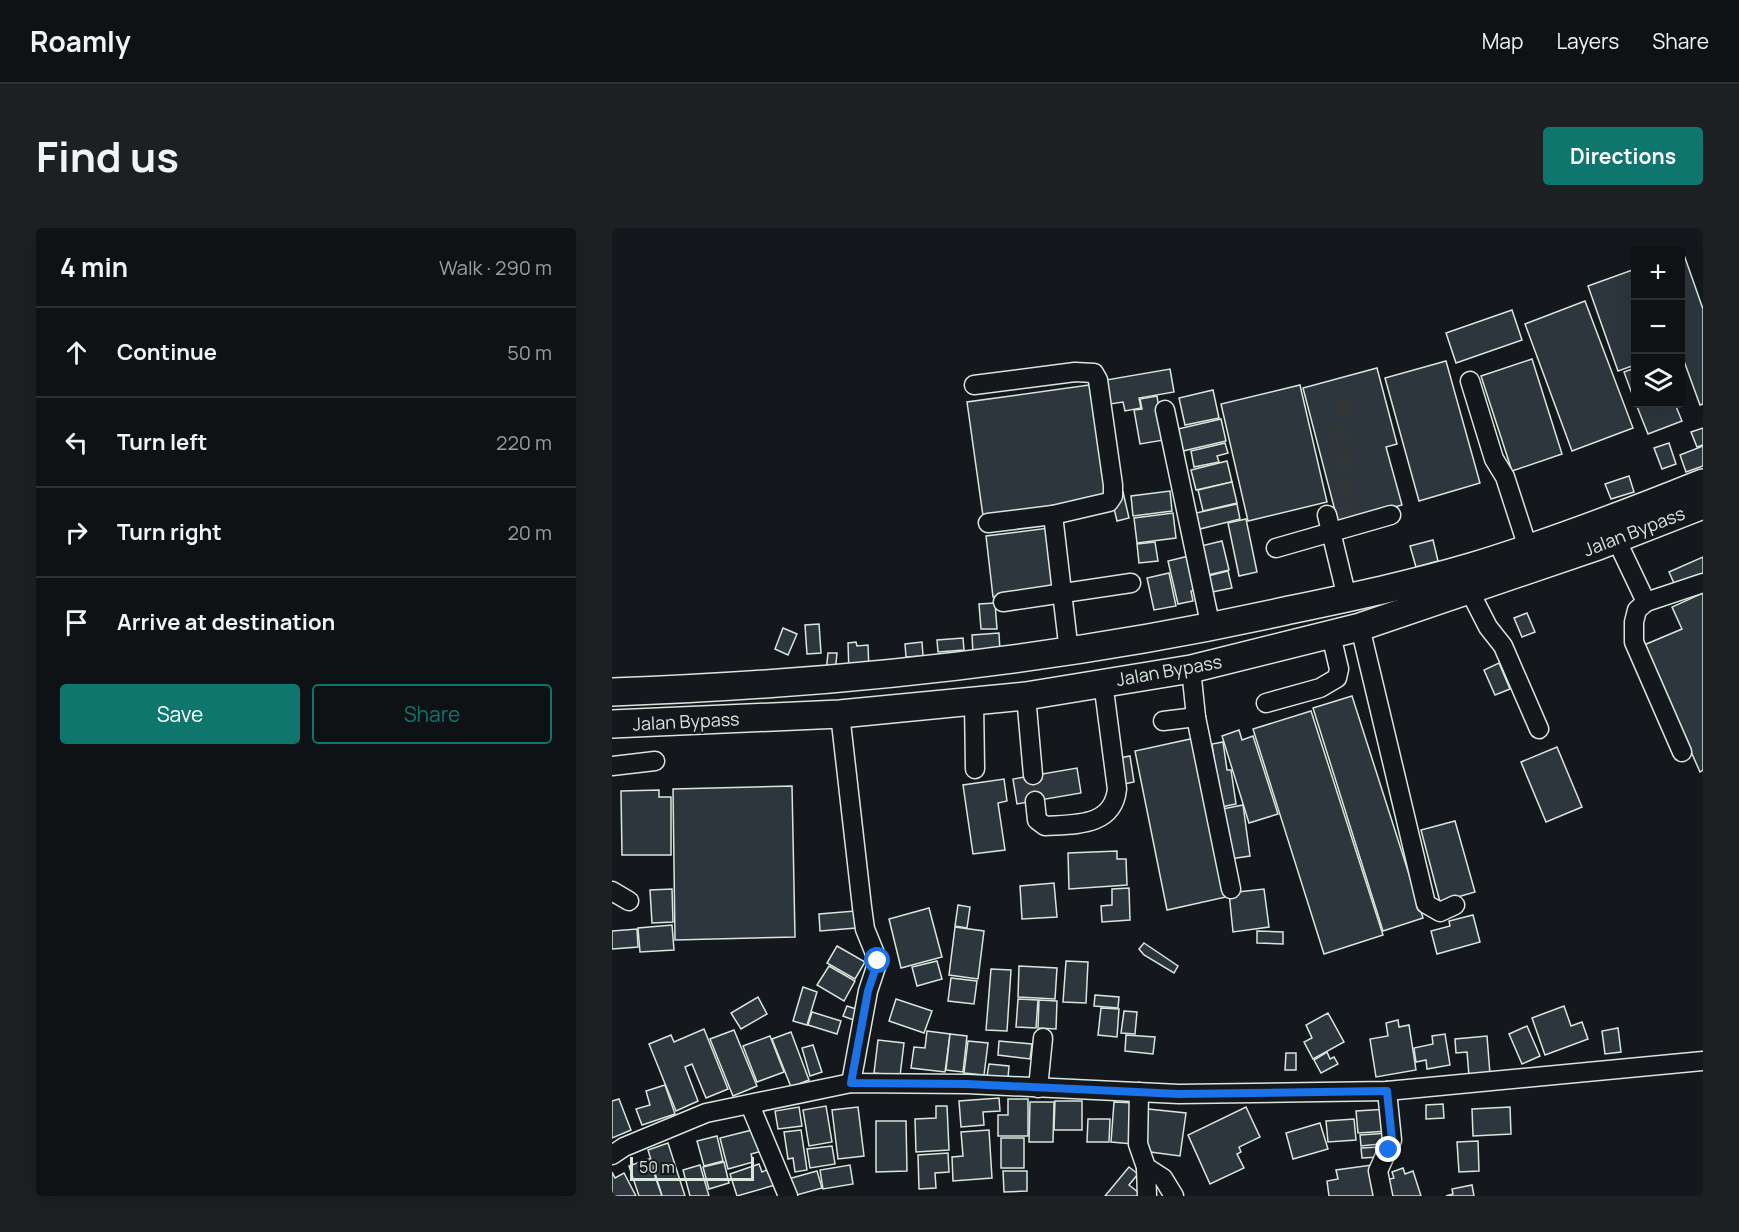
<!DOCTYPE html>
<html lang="en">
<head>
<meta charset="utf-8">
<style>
	body { margin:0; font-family:Manrope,sans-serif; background:#1d2022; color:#f1f3f6 }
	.controls { position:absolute; right:18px; top:18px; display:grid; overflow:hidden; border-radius:6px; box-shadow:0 6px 24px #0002 }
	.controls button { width:54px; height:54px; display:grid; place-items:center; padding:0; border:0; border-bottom:2px solid #2f3234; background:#0f1215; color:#f1f3f6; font:30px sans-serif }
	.scale { position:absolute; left:18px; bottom:15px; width:124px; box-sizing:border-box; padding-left:6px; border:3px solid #d8e6dc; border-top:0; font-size:16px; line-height:21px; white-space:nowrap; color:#d8e6dc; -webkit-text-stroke:4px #14181c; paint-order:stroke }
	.stop { position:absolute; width:18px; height:18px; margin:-14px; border:4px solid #1a73e8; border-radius:50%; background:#fff }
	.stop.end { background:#1a73e8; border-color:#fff; box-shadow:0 2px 6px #0008 }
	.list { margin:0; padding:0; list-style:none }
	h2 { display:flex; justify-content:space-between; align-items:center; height:78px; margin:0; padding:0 24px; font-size:26px }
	h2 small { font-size:20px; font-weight:400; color:#9b9ea0 }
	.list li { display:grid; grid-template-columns:39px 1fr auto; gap:18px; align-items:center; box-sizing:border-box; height:90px; padding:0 24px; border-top:2px solid #2f3234 }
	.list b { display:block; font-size:22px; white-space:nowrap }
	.list em { font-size:20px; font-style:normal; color:#9b9ea0 }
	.actions { display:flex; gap:12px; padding:18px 24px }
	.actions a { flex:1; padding:14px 0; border:2px solid #0f766e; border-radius:6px; text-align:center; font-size:21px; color:#0f766e }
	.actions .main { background:#0f766e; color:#fff }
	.icon { flex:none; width:33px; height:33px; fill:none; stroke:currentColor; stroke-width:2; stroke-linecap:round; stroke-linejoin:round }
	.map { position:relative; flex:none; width:1091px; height:968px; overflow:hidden; border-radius:6px }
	header { display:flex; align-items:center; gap:36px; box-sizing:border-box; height:84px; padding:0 30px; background:#0f1215; border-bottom:2px solid #2f3234 }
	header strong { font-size:28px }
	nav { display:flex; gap:33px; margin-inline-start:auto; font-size:21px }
	.intro { display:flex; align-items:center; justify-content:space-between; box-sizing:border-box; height:144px; padding:0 36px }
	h1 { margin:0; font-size:42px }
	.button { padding:15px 27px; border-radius:6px; background:#0f766e; color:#fff; font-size:21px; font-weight:700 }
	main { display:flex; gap:36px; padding:0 36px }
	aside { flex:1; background:#0f1215; border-radius:6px; box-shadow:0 6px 24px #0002 }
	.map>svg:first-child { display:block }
	.building { fill:#2c363c; stroke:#d8e6dc; stroke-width:1.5 }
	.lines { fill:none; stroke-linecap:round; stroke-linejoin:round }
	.minor-tunnel { stroke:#313739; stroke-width:18; stroke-dasharray:18 9; stroke-linecap:butt }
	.minor-casing { stroke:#d8e6dc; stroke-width:21 }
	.highway-casing { stroke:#d8e6dc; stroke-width:30 }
	.minor { stroke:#14181c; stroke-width:18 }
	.highway { stroke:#14181c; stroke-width:27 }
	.route { stroke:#1a73e8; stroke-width:8 }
	.labels { text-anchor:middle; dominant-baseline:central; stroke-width:4.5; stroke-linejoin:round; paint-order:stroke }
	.street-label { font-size:18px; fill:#d8e6dc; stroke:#14181c }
</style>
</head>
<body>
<header>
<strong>Roamly</strong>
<nav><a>Map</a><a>Layers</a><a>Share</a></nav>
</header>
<div class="intro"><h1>Find us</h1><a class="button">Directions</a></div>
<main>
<aside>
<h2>4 min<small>Walk · 290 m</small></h2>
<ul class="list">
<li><svg class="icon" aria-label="ahead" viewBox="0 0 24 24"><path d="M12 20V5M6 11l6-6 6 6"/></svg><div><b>Continue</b></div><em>50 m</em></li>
<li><svg class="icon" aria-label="left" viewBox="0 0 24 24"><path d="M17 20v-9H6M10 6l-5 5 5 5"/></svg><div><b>Turn left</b></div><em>220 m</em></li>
<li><svg class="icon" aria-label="right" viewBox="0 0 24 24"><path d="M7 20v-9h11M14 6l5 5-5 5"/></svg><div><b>Turn right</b></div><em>20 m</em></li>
<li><svg class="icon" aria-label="arrive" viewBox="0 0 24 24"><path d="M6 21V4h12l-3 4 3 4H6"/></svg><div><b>Arrive at destination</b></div></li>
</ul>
<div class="actions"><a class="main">Save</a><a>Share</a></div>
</aside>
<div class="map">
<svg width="1091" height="968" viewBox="0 0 1091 968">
	<rect width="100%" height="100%" fill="#14181c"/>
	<g class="building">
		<path d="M1071,24L1091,81V176L1088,177L1068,122V25Z"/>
		<path d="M1023,41V137L1006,143L976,58Z"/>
		<path d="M973,73L1021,200L960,223L913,96Z"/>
		<path d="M900,82L910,112L844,135L834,105Z"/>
		<path d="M920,131L950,226L900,243L869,148Z"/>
		<path d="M834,133L868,255L807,273L773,150Z"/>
		<path d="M765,140L785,216L774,219L790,277L726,294L691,160Z"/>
		<path d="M1023,140V174L1012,144Z"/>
		<path d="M558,141L562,164L527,170L529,180L513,183L511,174L498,176L494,152Z"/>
		<path d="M484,156L499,270L371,288L355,174Z"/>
		<path d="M688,157L715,274L636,293L609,176Z"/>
		<path d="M601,162L607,190L573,197L567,170Z"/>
		<path d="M545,168L552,212L528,216L522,182L530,181L528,171Z"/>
		<path d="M1024,176H1063L1070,193L1036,206Z"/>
		<path d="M609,191L614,213L571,223L566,201Z"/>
		<path d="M1091,200V217L1085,219L1079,204Z"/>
		<path d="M613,215L616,225L605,228L607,234L582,239L579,223Z"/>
		<path d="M1057,215L1064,236L1050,241L1042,220Z"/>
		<path d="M1091,218V238L1074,244L1068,227Z"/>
		<path d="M615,233L620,254L584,262L579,242Z"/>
		<path d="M1017,248L1022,264L999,271L993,256Z"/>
		<path d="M620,254L625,275L591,283L586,262Z"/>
		<path d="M558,263L560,283L521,288L519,268Z"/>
		<path d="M511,264L517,290L505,293L500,272L503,266Z"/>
		<path d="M625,276L628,291L588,301L584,285Z"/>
		<path d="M561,285L564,310L525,315L522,290Z"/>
		<path d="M634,291L645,344L627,348L616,295Z"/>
		<path d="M437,300L444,362L381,369L374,308Z"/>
		<path d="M821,312L826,333L804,339L798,318Z"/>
		<path d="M610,313L617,342L596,347L589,318Z"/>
		<path d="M543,314L546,333L527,335L525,316Z"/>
		<path d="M581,327L589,361L579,363L581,373L566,376L556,333Z"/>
		<path d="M1091,329V351L1065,362L1057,344Z"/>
		<path d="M616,343L620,360L600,364L596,348Z"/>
		<path d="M557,345L564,378L542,382L535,350Z"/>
		<path d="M1091,365V542L1088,544L1032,417L1070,401L1060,379Z"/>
		<path d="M383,375L385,401H369L367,376Z"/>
		<path d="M915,385L923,404L910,409L902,390Z"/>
		<path d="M207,396L209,425L195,426L193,397Z"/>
		<path d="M171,400L185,406L176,427L163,421Z"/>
		<path d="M387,405L388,424L361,426L360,407Z"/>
		<path d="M351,410L352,422L326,424L325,412Z"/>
		<path d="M244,414L245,418L256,417L257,443L237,445L236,415Z"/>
		<path d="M310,414L311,428L294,429L293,416Z"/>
		<path d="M216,425H225L223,445H214Z"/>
		<path d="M887,435L898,461L883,467L872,442Z"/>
		<path d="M740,468L811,690L771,703L701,480Z"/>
		<path d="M699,483L771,707L712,726L641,501Z"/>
		<path d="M627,502L630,512L641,508L666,586L637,595L610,508Z"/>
		<path d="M583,510L614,669L555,682L523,523Z"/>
		<path d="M611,514L615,542H619L624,576L609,579L600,516Z"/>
		<path d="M945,519L970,579L934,594L909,534Z"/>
		<path d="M518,528L522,554L507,557L502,531Z"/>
		<path d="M465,540L469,565L405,576L401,551Z"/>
		<path d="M392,551L395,573L386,575L393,622L361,626L351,557Z"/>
		<path d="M180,558L183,709L63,712L61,561Z"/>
		<path d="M47,562V569H59V627H10L9,563Z"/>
		<path d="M631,577L638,628L618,631L610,581Z"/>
		<path d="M843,593L863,664L828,674L809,602Z"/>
		<path d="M505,623V631H514L515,657L457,661L456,625Z"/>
		<path d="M442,655L445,689L410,691L408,658Z"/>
		<path d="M517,660L518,692L490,694L489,678L500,677V661Z"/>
		<path d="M60,661L61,694L40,695L38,662Z"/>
		<path d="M652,661L657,699L621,704L617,665Z"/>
		<path d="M346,677L358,679L355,700L343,698Z"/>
		<path d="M317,680L330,729L289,740L277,691Z"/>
		<path d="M243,683L244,700L208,703L207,686Z"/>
		<path d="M861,687L868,714L825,726L819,703L838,698L837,693Z"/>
		<path d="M60,697L62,722L28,724L26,700Z"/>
		<path d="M343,699L372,703L366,751L337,747Z"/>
		<path d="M25,701L26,719L0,721V703Z"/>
		<path d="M645,703L671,704V716L645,715Z"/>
		<path d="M532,715L566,738L562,745L532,727L527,721Z"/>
		<path d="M225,718L253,734L243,751L215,735Z"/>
		<path d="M325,733L330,751L305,758L300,739Z"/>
		<path d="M454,733L476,734L474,775L451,774Z"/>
		<path d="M217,738L243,753L232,773L205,757Z"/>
		<path d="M407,738L445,740L443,771L406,769Z"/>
		<path d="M379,741L399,742L395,803L374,802Z"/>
		<path d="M339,750L365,753L362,776L336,773Z"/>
		<path d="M191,759L205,764L195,797L181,793Z"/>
		<path d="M483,767L507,769L506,780L482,778Z"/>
		<path d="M146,769L155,786L129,801L119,785Z"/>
		<path d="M284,771L320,783L312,805L277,793Z"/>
		<path d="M406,771L426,772L424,800L404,799Z"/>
		<path d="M427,772L445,773L444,801L426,800Z"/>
		<path d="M235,778L247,782L244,793L231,788Z"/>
		<path d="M952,778L959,798L970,794L976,811L933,827L920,790Z"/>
		<path d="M489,780L507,781L505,809L486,807Z"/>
		<path d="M512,783L525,784L523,806L509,805Z"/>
		<path d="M200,784L229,793L225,806L196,797Z"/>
		<path d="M716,785L732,814L701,831L692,814L700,810L694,797Z"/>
		<path d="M786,792L787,799L797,797L804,842L764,849L758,811L776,808L774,795Z"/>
		<path d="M915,798L928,828L910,836L897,806Z"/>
		<path d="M1006,800L1009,824L993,826L990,803Z"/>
		<path d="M92,801L116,861L94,870L80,836L73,839L86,873L64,883L37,816L59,807L62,814Z"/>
		<path d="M122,802L145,858L121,868L98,811Z"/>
		<path d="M315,803L338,806L333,844L299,840L302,819L313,820Z"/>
		<path d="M179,804L197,852L179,859L160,811Z"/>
		<path d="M338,806L355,808L351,844L334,842Z"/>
		<path d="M833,806L838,837L815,841L814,832L804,834L802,820L821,816L820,808Z"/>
		<path d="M514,807L543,809L541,826L513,823Z"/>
		<path d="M158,808L172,844L145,854L131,818Z"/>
		<path d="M875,808L878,846L857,848L855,824L844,825L843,811Z"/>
		<path d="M266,812L292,815L288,848L262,845Z"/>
		<path d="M356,813L376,815L372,847L352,845Z"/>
		<path d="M387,813L420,816L418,831L386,827Z"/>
		<path d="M201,817L210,844L198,848L190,820Z"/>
		<path d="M715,824L718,831L722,829L726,836L709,845L702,832Z"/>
		<path d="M674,825H684V842H673Z"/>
		<path d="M377,836L397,838L396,850L375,848Z"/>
		<path d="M53,857L63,886L30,897L24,881L38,877L34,863Z"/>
		<path d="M387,870L388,883L371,884L372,897L349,899L347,873Z"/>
		<path d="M7,871L19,902L0,910V873Z"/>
		<path d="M396,871H416V908H386V887H396Z"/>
		<path d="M443,873H470V902H442Z"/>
		<path d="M418,874H442L441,914H417Z"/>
		<path d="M502,874L524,875L521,916L499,914Z"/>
		<path d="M831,876L832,890L814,891V877Z"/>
		<path d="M214,878L220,914L197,918L191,882Z"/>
		<path d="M324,878H335L337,922L304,924L303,891L324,890Z"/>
		<path d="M187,879L190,898L166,901L163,883Z"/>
		<path d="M246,879L252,928L226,931L220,882Z"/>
		<path d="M634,879L648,909L627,919L629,924L625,926L632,940L598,956L576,907Z"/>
		<path d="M898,879L899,906L861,908L860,881Z"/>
		<path d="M536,881L574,885L568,928L531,923Z"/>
		<path d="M776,881L777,903L746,905L744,883Z"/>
		<path d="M476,891H498L497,914H475Z"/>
		<path d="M742,891L744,912L716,914L714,893Z"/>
		<path d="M264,893H294L295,943L264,944Z"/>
		<path d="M708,895L716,921L681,931L674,905Z"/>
		<path d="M144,901L150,923L139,926L141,934L116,941L108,910Z"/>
		<path d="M189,902L195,942L183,944L181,930L176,931L172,904Z"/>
		<path d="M377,902L380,950L341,953L340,929L351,928L349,904Z"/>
		<path d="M777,905V915L749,918L748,907Z"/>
		<path d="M105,908L111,933L92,938L85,913Z"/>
		<rect x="389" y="910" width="23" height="30"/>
		<path d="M866,913L867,943L847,944L845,914Z"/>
		<path d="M56,915L73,968H50L36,922Z"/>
		<path d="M220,918L223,936L198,940L195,921Z"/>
		<path d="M767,919L768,929L750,930L749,920Z"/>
		<path d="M336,925L337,944L323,945L324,960L307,961L306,927Z"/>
		<path d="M37,931L50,968H27L17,938Z"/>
		<path d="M112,934L117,955L97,961L91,939Z"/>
		<path d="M147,936L150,944L157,941L163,957L125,968L118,946Z"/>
		<path d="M88,937L97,968H78L71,942Z"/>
		<path d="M238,937L241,956L211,961L208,942Z"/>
		<path d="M760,937L765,968H717L715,953L726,951L724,942Z"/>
		<path d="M517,939L526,946L517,957L531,968H493Z"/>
		<path d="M791,940L793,946L801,943L809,968H779L774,952L782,950L780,944Z"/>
		<path d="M205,943L210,960L181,968L176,951Z"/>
		<path d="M391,943H415V963L392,964Z"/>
		<path d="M0,944L3,950L12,945L24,968H0Z"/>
		<path d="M860,957L862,968H834L841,966L840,961Z"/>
	</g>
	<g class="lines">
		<g class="minor-tunnel">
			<path d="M734,171L727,211L737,291"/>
			<path d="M421,547L423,573"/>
		</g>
		<g class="minor-casing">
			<g id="minor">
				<path d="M858,153L882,231L893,249L916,320"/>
				<path d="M362,157L463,144L482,145L486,152L501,257V268L497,274L441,287L376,295"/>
				<path d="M553,182L599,400"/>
				<path d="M441,287L457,424"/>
				<path d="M715,287L735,370"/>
				<path d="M1004,311L1034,374L1091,355"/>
				<path d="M664,320L779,287"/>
				<path d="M856,360L876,399L891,418L927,501"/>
				<path d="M391,374L519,355"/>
				<path d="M1034,374L1025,382L1022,394V414L1070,524"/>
				<path d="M748,399L814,676L828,684L843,677"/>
				<path d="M579,441L584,489L619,661"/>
				<path d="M414,468L421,547"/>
				<path d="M362,473L363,541"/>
				<path d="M654,475L708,460L725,450L727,441L719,407"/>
				<path d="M228,486L250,679L253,701L266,733L256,763L239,855"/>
				<path d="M551,493L584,489"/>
				<path d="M0,538L43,533"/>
				<path d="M423,573L425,592L433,598C463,596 501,599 505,561L491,454"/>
				<path d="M0,663L17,673"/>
				<path d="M426,860L431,810"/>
				<path d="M527,864L526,916L534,939L535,968"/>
				<path d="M138,877L176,968"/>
				<path d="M0,927L12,919L94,885L239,855L355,856L567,866L775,863L1091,833"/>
				<path d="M534,939L551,950L562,968"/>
				<path d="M771,968L766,943L780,912L775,863"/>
			</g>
		</g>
		<g class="highway-casing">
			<g id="highway">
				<path d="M0,464C227,456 452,432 673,383C735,370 798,357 859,339C938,315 1014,286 1091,255"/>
				<path d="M0,496L228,486L414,468L579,441L748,399L986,318L1091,277"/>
			</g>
		</g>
		<use href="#minor" class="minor"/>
		<use href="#highway" class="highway"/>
	</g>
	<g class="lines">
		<path class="route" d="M266,733L256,763L239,855L355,856L567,866L775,863L780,912L777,922"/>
	</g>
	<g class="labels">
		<g class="street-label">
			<text transform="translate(1022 303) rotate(-21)">Jalan Bypass</text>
			<text transform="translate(557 442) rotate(-10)">Jalan Bypass</text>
			<text transform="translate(74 493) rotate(-3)">Jalan Bypass</text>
		</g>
	</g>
</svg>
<div class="controls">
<button>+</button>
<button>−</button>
<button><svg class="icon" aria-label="layers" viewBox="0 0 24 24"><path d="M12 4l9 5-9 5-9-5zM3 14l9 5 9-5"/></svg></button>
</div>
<div class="scale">50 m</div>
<div class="stop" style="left:266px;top:733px"></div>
<div class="stop end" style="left:777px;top:922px"></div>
</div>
</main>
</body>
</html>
